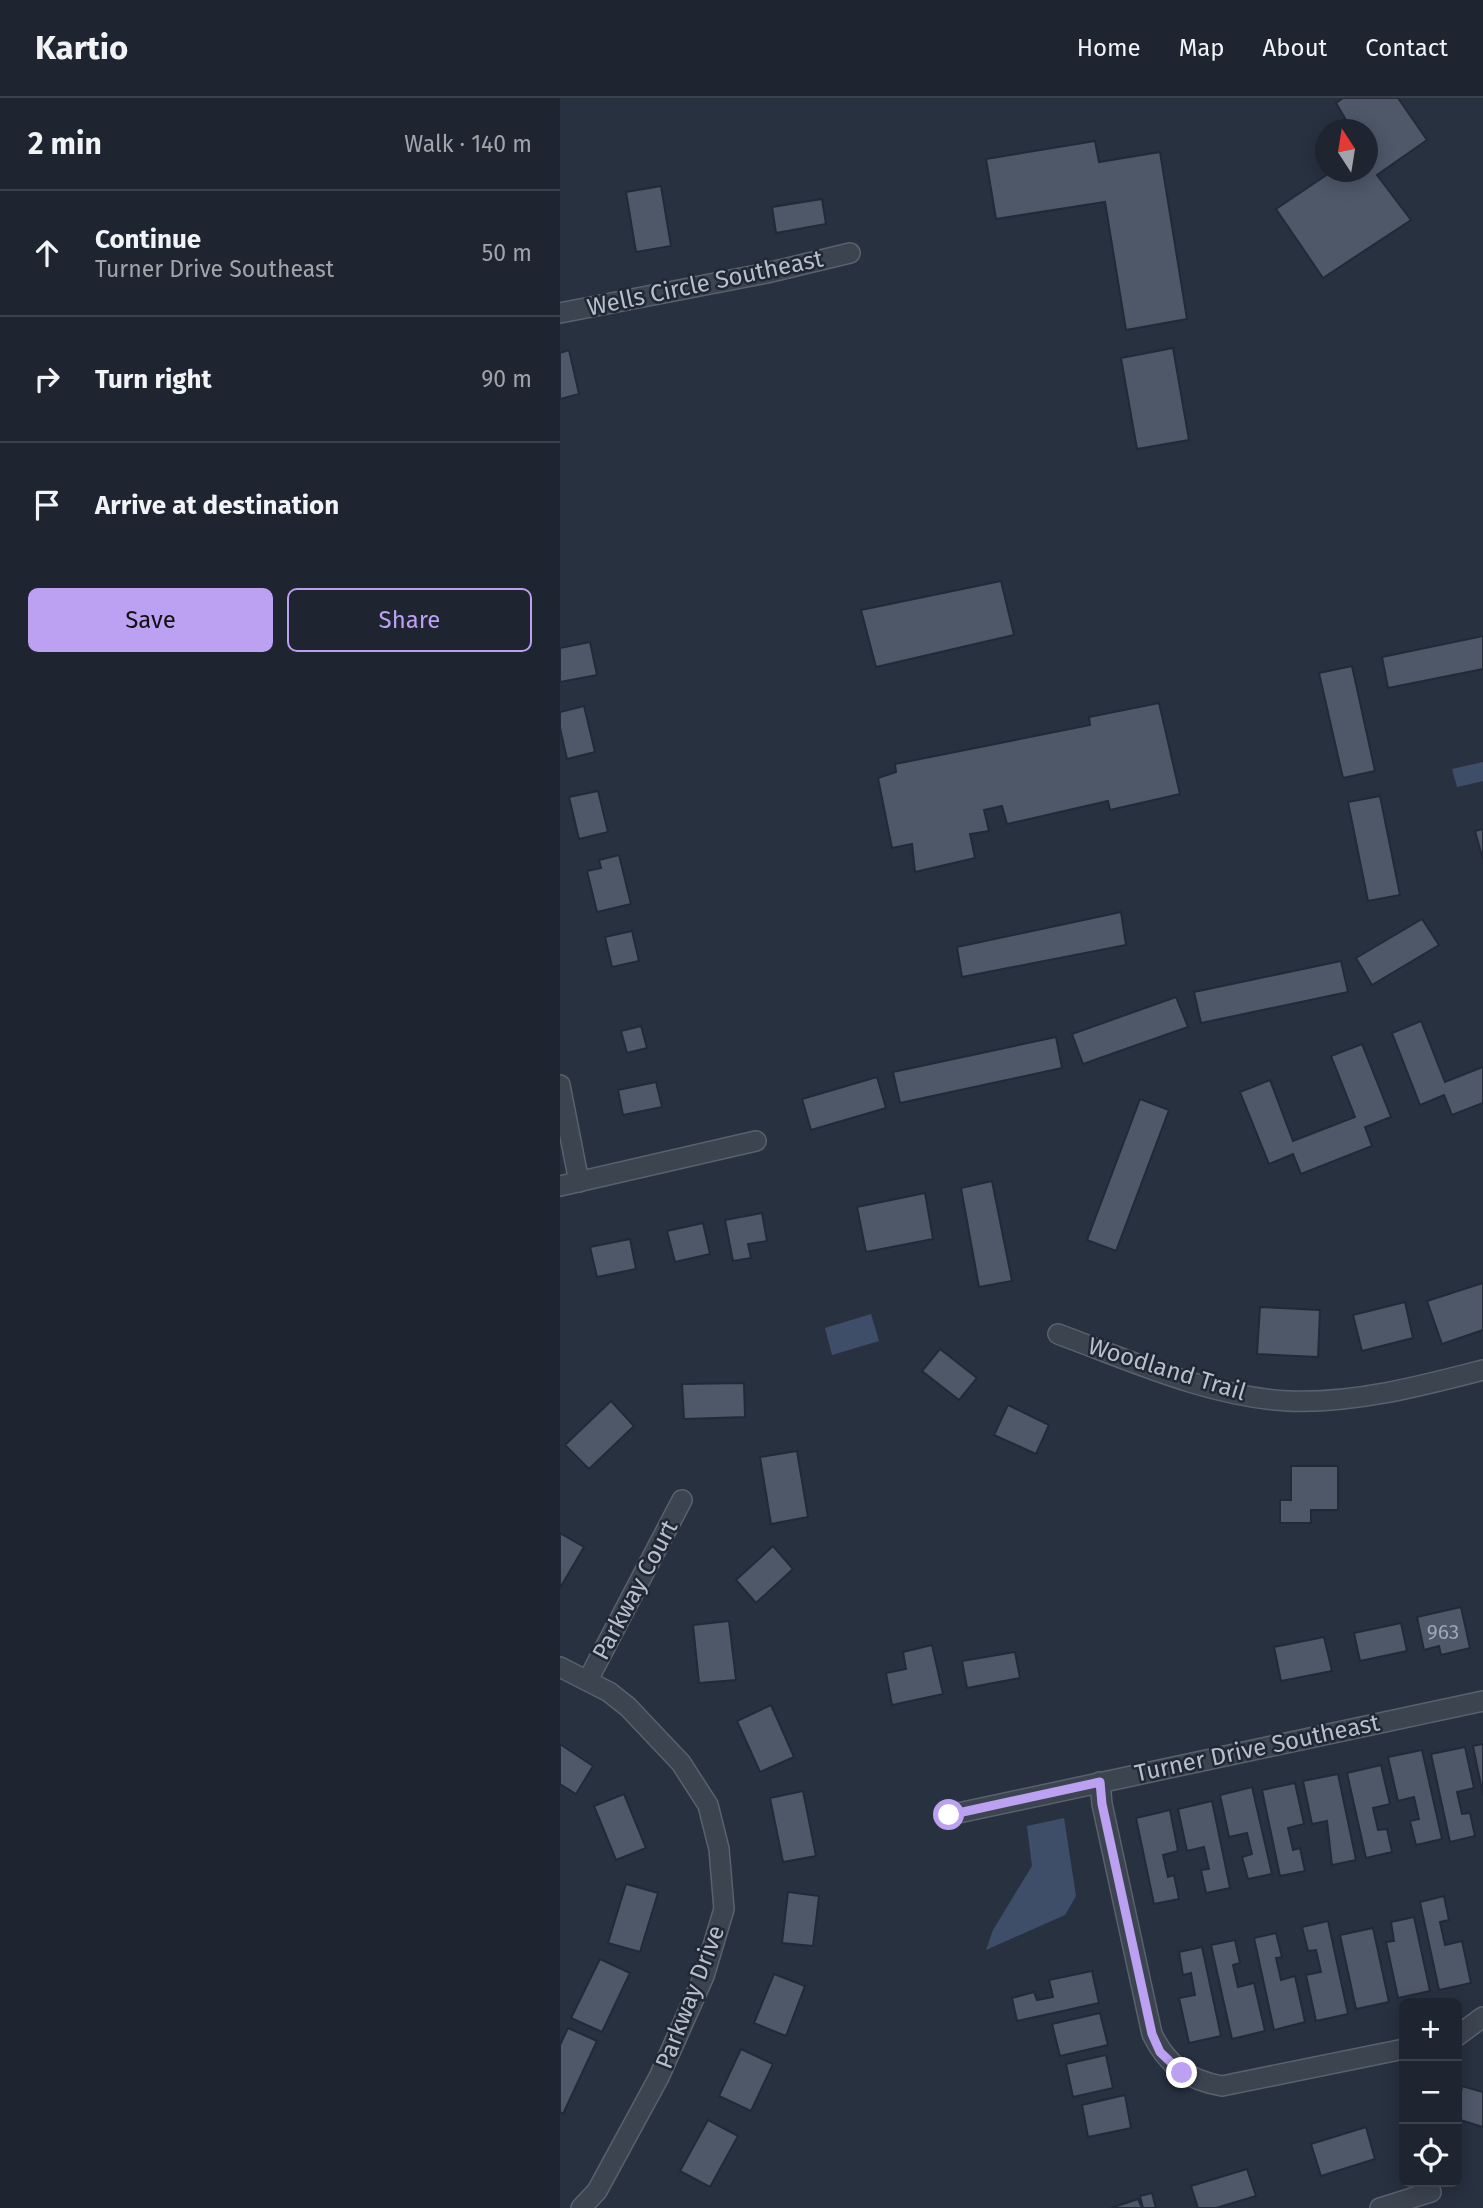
<!DOCTYPE html>
<html lang="en">
<head>
<meta charset="utf-8">
<style>
	body { margin:0; font-family:"Fira Sans",sans-serif; background:#2b313c; color:#f1f3f6 }
	.controls { position:absolute; right:21px; bottom:21px; display:grid; overflow:hidden; border-radius:10px; box-shadow:0 4px 18px #0003 }
	.controls button { width:63px; height:63px; display:grid; place-items:center; padding:0; border:0; border-bottom:2px solid #3c424c; background:#1e2530; color:#f1f3f6; font:35px sans-serif }
	.compass { position:absolute; left:755px; top:21px; width:63px; height:63px; border-radius:50%; background:#1e2530; box-shadow:0 4px 18px #0003; rotate:348deg }
	.stop { position:absolute; width:21px; height:21px; margin:-16px; border:5px solid #bca0f2; border-radius:50%; background:#fff }
	.stop.end { background:#bca0f2; border-color:#fff; box-shadow:0 2px 7px #0008 }
	.list { margin:0; padding:0; list-style:none }
	h2 { display:flex; justify-content:space-between; align-items:center; height:91px; margin:0; padding:0 28px; font-size:30px }
	h2 small { font-size:23px; font-weight:400; color:#a1a5ab }
	.list li { display:grid; grid-template-columns:46px 1fr auto; gap:21px; align-items:center; box-sizing:border-box; height:126px; padding:0 28px; border-top:2px solid #3c424c }
	.list b { display:block; font-size:26px; white-space:nowrap }
	.list p { margin:0; font-size:23px; white-space:nowrap; color:#a1a5ab }
	.list em { font-size:23px; font-style:normal; color:#a1a5ab }
	.actions { display:flex; gap:14px; padding:21px 28px }
	.actions a { flex:1; padding:16px 0; border:2px solid #bca0f2; border-radius:10px; text-align:center; font-size:24px; color:#bca0f2 }
	.actions .main { background:#bca0f2; color:#111 }
	.icon { flex:none; width:38px; height:38px; fill:none; stroke:currentColor; stroke-width:2; stroke-linecap:round; stroke-linejoin:round }
	.map { position:relative; flex:none; width:923px; height:2110px; overflow:hidden }
	header { display:flex; align-items:center; gap:42px; box-sizing:border-box; height:98px; padding:0 35px; background:#1e2530; border-bottom:2px solid #3c424c }
	header strong { font-size:33px }
	nav { display:flex; gap:38px; margin-inline-start:auto; font-size:24px }
	main { display:flex }
	aside { flex:1; background:#1e2530 }
	.map>svg:first-child { display:block }
	.water { fill:#3f4e68 }
	.building { fill:#4e5869; stroke:#222a37; stroke-width:2 }
	.lines { fill:none; stroke-linecap:round; stroke-linejoin:round }
	.street-casing { stroke:#59616d; stroke-width:22 }
	.street { stroke:#3c4450; stroke-width:19 }
	.route { stroke:#bca0f2; stroke-width:9 }
	.labels { text-anchor:middle; dominant-baseline:central; stroke-width:5; stroke-linejoin:round; paint-order:stroke }
	.number-label { font-size:21px; fill:#9ea5b2 }
	.street-label { font-size:24px; fill:#b8bfca; stroke:#202835 }
</style>
</head>
<body>
<header>
<strong>Kartio</strong>
<nav><a>Home</a><a>Map</a><a>About</a><a>Contact</a></nav>
</header>
<main>
<aside>
<h2>2 min<small>Walk · 140 m</small></h2>
<ul class="list">
<li><svg class="icon" aria-label="ahead" viewBox="0 0 24 24"><path d="M12 20V5M6 11l6-6 6 6"/></svg><div><b>Continue</b><p>Turner Drive Southeast</p></div><em>50 m</em></li>
<li><svg class="icon" aria-label="right" viewBox="0 0 24 24"><path d="M7 20v-9h11M14 6l5 5-5 5"/></svg><div><b>Turn right</b></div><em>90 m</em></li>
<li><svg class="icon" aria-label="arrive" viewBox="0 0 24 24"><path d="M6 21V4h12l-3 4 3 4H6"/></svg><div><b>Arrive at destination</b></div></li>
</ul>
<div class="actions"><a class="main">Save</a><a>Share</a></div>
</aside>
<div class="map">
<svg width="923" height="2110" viewBox="0 0 923 2110">
	<rect width="100%" height="100%" fill="#283140"/>
	<g class="water">
		<path d="M923,664V683L897,689L892,671Z"/>
		<path d="M311,1216L319,1243L272,1257L265,1230Z"/>
		<path d="M504,1720L516,1798L505,1817L426,1852L433,1832L472,1768L467,1728Z"/>
	</g>
	<g class="building">
		<path d="M783,0H838L867,42L817,77L851,122L763,180L716,111L771,74H808V32H792L776,5Z"/>
		<path d="M535,43L539,64L600,54L627,221L566,232L545,104L436,121L426,61Z"/>
		<path d="M101,88L111,148L76,154L66,94Z"/>
		<path d="M262,101L266,126L216,135L212,109Z"/>
		<path d="M613,250L629,342L577,351L561,260Z"/>
		<path d="M9,252L19,296L0,301V255Z"/>
		<path d="M441,483L454,537L316,569L301,512Z"/>
		<path d="M923,538V571L828,590L822,559Z"/>
		<path d="M30,544L37,577L0,584V550Z"/>
		<path d="M792,568L815,673L783,680L759,575Z"/>
		<path d="M599,605L620,696L550,712L548,703L447,726L442,708L424,712L429,733L410,736L415,760L355,774L352,746L332,750L318,680L336,674L335,666L530,627L529,619Z"/>
		<path d="M24,608L35,654L7,661L0,630V614Z"/>
		<path d="M38,693L48,734L19,741L9,699Z"/>
		<path d="M820,698L840,797L808,803L788,704Z"/>
		<path d="M923,731V762L915,733Z"/>
		<path d="M59,757L71,806L37,814L27,773L41,770L39,762Z"/>
		<path d="M561,814L566,847L402,879L397,849Z"/>
		<path d="M862,821L879,847L812,887L796,860Z"/>
		<path d="M72,833L79,863L52,869L45,839Z"/>
		<path d="M781,863L788,894L641,925L634,894Z"/>
		<path d="M616,899L628,929L523,966L512,936Z"/>
		<path d="M861,923L885,984L923,969V1005L892,1017L884,997L860,1007L832,935Z"/>
		<path d="M81,928L87,950L67,955L61,933Z"/>
		<path d="M496,939L502,970L340,1005L333,974Z"/>
		<path d="M802,946L831,1019L805,1029L812,1048L741,1076L733,1056L709,1066L680,994L710,982L733,1043L795,1019L771,958Z"/>
		<path d="M317,979L326,1010L251,1032L242,1001Z"/>
		<path d="M96,984L102,1009L63,1017L58,992Z"/>
		<path d="M580,1001L609,1012L556,1153L527,1142Z"/>
		<path d="M432,1083L452,1183L419,1189L401,1090Z"/>
		<path d="M365,1095L373,1141L306,1154L297,1109Z"/>
		<path d="M202,1115L207,1143L188,1146L191,1160L173,1163L165,1122Z"/>
		<path d="M143,1125L150,1156L115,1164L107,1133Z"/>
		<path d="M70,1141L76,1171L37,1179L30,1149Z"/>
		<path d="M923,1185V1232L882,1246L867,1203Z"/>
		<path d="M845,1204L853,1240L802,1253L793,1217Z"/>
		<path d="M700,1209L760,1212L758,1259L697,1256Z"/>
		<path d="M380,1251L417,1280L399,1302L362,1273Z"/>
		<path d="M184,1285L185,1319L124,1321L122,1286Z"/>
		<path d="M51,1303L74,1328L29,1371L5,1347Z"/>
		<path d="M448,1307L489,1327L476,1356L434,1337Z"/>
		<path d="M237,1353L248,1419L211,1426L200,1359Z"/>
		<path d="M731,1368H778V1412H751V1425H720V1402H731Z"/>
		<path d="M0,1435L24,1449L0,1490Z"/>
		<path d="M213,1448L233,1471L196,1505L176,1482Z"/>
		<path d="M901,1509L910,1550L881,1557L879,1548L864,1552L857,1519Z"/>
		<path d="M169,1523L176,1582L139,1585L133,1527Z"/>
		<path d="M841,1525L847,1553L800,1563L794,1535Z"/>
		<path d="M764,1539L772,1573L721,1583L714,1549Z"/>
		<path d="M372,1547L383,1596L332,1607L326,1575L346,1571L343,1554Z"/>
		<path d="M455,1554L460,1580L407,1590L402,1563Z"/>
		<path d="M211,1607L234,1659L200,1674L177,1623Z"/>
		<path d="M0,1646L33,1668L16,1696L0,1686Z"/>
		<path d="M923,1646V1697L913,1648Z"/>
		<path d="M905,1649L914,1690L897,1694L902,1716L910,1715L915,1738L890,1744L871,1656Z"/>
		<path d="M862,1652L882,1741L856,1747L850,1723L859,1721L854,1699L838,1703L828,1659Z"/>
		<path d="M821,1667L830,1706L813,1710L818,1732L827,1731L832,1754L806,1760L787,1675Z"/>
		<path d="M778,1676L796,1762L772,1767L767,1723L752,1726L743,1683Z"/>
		<path d="M735,1685L744,1726L728,1730L733,1752L740,1750L745,1773L720,1778L702,1692Z"/>
		<path d="M692,1689L712,1776L688,1781L682,1759L692,1756L687,1735L669,1739L660,1697Z"/>
		<path d="M243,1693L256,1758L223,1764L210,1700Z"/>
		<path d="M64,1696L86,1750L56,1762L34,1708Z"/>
		<path d="M652,1703L670,1790L646,1795L641,1772L649,1771L644,1749L627,1753L618,1711Z"/>
		<path d="M610,1712L618,1753L603,1757L608,1779L614,1777L619,1801L594,1806L576,1720Z"/>
		<path d="M66,1786L98,1795L80,1854L48,1845Z"/>
		<path d="M228,1794L259,1798L253,1848L222,1845Z"/>
		<path d="M884,1798L889,1822L880,1824L885,1847L902,1843L911,1885L879,1892L860,1804Z"/>
		<path d="M854,1819L870,1893L838,1900L826,1844L834,1843L831,1824Z"/>
		<path d="M768,1823L788,1916L756,1923L746,1877L761,1874L756,1852L748,1853L742,1829Z"/>
		<path d="M813,1830L829,1904L796,1911L780,1837Z"/>
		<path d="M716,1835L722,1859L716,1860L721,1882L735,1878L745,1924L714,1932L694,1840Z"/>
		<path d="M675,1842L680,1865L673,1867L678,1889L694,1885L705,1933L672,1941L651,1847Z"/>
		<path d="M642,1849L661,1938L629,1945L619,1900L635,1897L631,1875L623,1877L619,1854Z"/>
		<path d="M40,1861L70,1875L42,1934L11,1920Z"/>
		<path d="M532,1873L539,1905L457,1923L452,1900L474,1894L477,1902L493,1899L489,1882Z"/>
		<path d="M214,1876L245,1888L226,1938L194,1925Z"/>
		<path d="M540,1915L548,1947L500,1958L492,1926Z"/>
		<path d="M8,1930L37,1943L3,2016L0,2014V1947Z"/>
		<path d="M181,1951L213,1966L191,2013L159,1998Z"/>
		<path d="M546,1957L553,1990L513,1999L506,1966Z"/>
		<path d="M902,1988L923,1994V2029L897,2021Z"/>
		<path d="M565,1997L571,2030L528,2039L522,2007Z"/>
		<path d="M148,2022L178,2038L150,2089L120,2073Z"/>
		<path d="M806,2029L815,2061L761,2078L751,2046Z"/>
		<path d="M687,2071L696,2098L656,2110H638L631,2088Z"/>
		<path d="M592,2095L596,2110H583L580,2098Z"/>
		<path d="M578,2101L582,2110H551Z"/>
	</g>
	<g class="lines">
		<g class="street-casing">
			<g id="street">
				<path d="M0,215L207,175L290,155"/>
				<path d="M0,987L19,1084"/>
				<path d="M0,1088L196,1043"/>
				<path d="M498,1236C571,1263 650,1299 728,1303C793,1306 861,1288 923,1272"/>
				<path d="M0,1569L49,1594L68,1609L121,1665L148,1707L159,1751L164,1811L144,1878L99,1979L37,2093L21,2110"/>
				<path d="M28,1582L122,1402"/>
				<path d="M540,1684L542,1706L592,1936C607,1967 628,1982 662,1988L844,1951"/>
				<path d="M389,1717L923,1603"/>
				<path d="M897,1938L923,1919"/>
				<path d="M820,2110L871,2094"/>
			</g>
		</g>
		<use href="#street" class="street"/>
	</g>
	<g class="lines">
		<path class="route" d="M389,1717L540,1684L542,1706L592,1936L600,1954L622,1975"/>
	</g>
	<g class="labels">
		<g class="number-label">
			<text x="883" y="1534">963</text>
		</g>
		<g class="street-label">
			<text transform="translate(145 185) rotate(-12)">Wells Circle Southeast</text>
			<text transform="translate(607 1271) rotate(17)">Woodland Trail</text>
			<text transform="translate(75 1492) rotate(-62)">Parkway Court</text>
			<text transform="translate(697 1650) rotate(-12)">Turner Drive Southeast</text>
			<text transform="translate(130 1899) rotate(-69)">Parkway Drive</text>
		</g>
	</g>
</svg>
<div class="controls">
<button>+</button>
<button>−</button>
<button><svg class="icon" aria-label="locate" viewBox="0 0 24 24"><circle cx="12" cy="12" r="6"/><path d="M12 2v4M12 18v4M2 12h4M18 12h4"/></svg></button>
</div>
<svg class="compass" viewBox="-18 -18 36 36"><path d="M0-13l5 13h-10z" fill="#e53935"/><path d="M0 13l5-13h-10z" fill="#a1a5ab"/></svg>
<div class="stop" style="left:389px;top:1717px"></div>
<div class="stop end" style="left:622px;top:1975px"></div>
</div>
</main>
</body>
</html>
